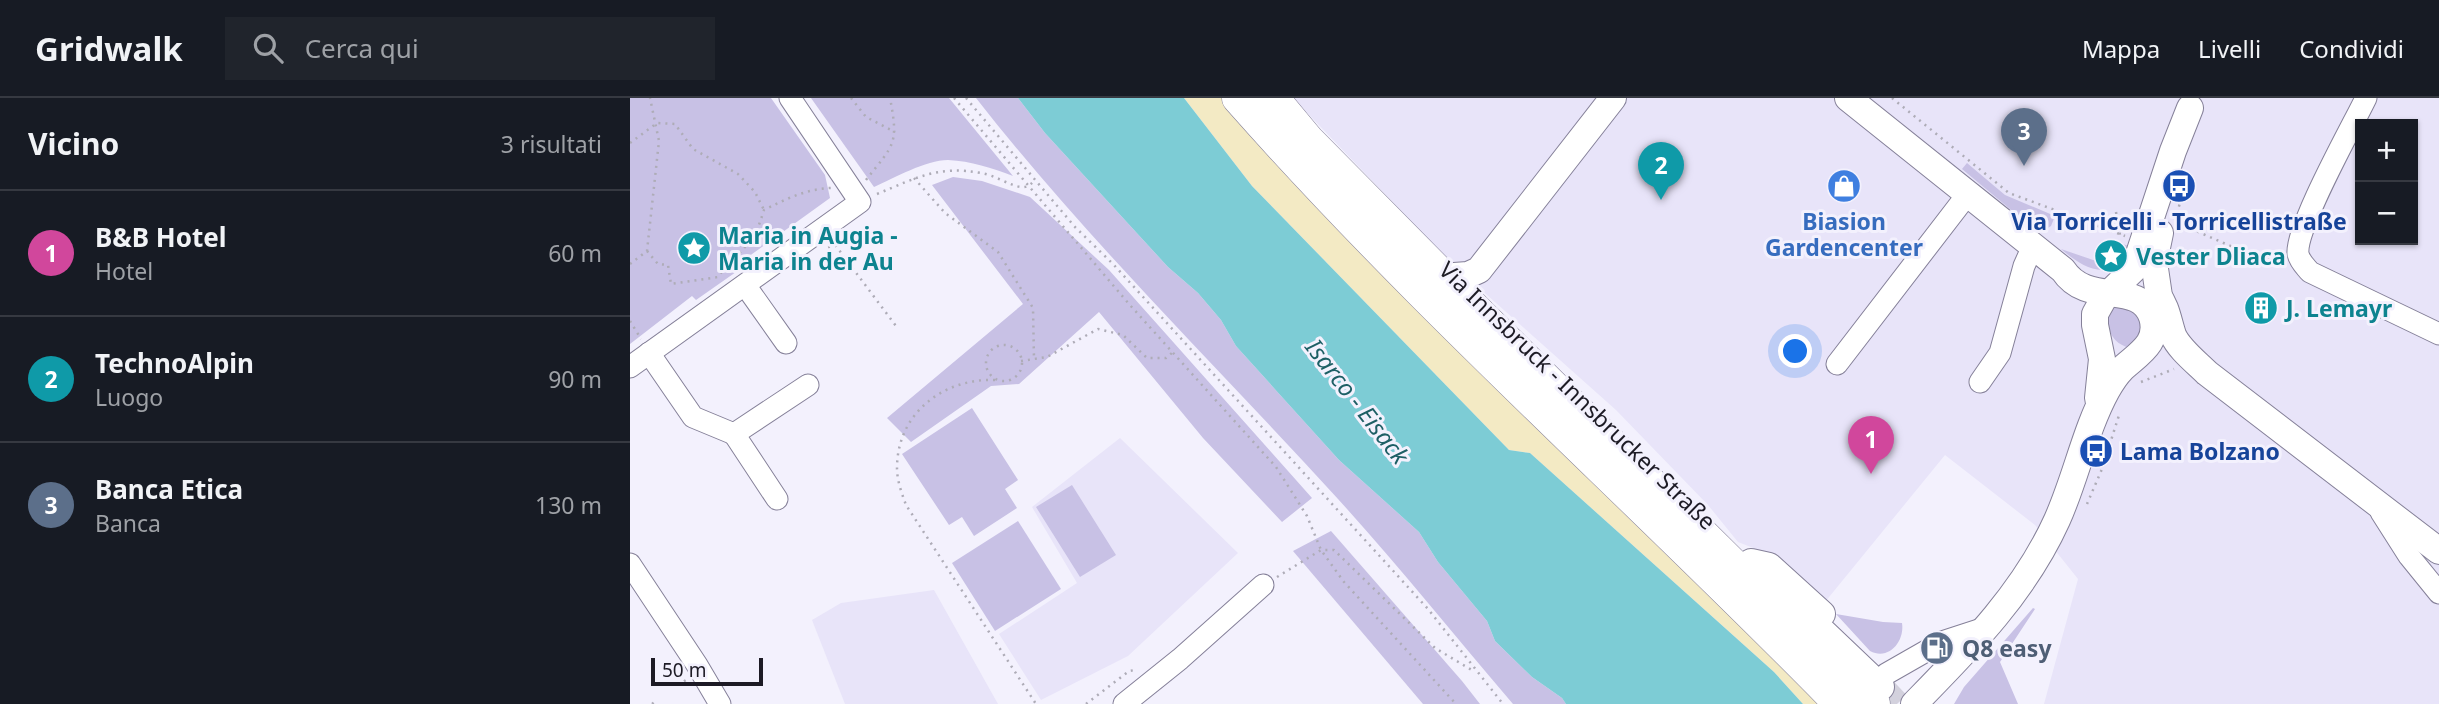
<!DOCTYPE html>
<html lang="it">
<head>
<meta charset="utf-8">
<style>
	body { margin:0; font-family:"Noto Sans",sans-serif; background:#20242c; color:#f1f3f6 }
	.controls { position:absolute; right:21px; top:21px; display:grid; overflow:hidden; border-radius:0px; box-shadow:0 2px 5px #0004 }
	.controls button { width:63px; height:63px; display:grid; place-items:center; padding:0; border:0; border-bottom:2px solid #363941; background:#171b24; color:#f1f3f6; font:35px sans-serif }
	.scale { position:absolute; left:21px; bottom:18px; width:112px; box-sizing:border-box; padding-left:7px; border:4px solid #1d1b25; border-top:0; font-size:19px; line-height:24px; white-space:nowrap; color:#1d1b25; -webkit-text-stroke:5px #f3f1fd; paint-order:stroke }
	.you { position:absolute; left:1166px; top:254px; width:24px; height:24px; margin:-18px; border:5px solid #fff; border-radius:50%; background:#1a73e8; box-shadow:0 0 0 10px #1a73e833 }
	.badge { display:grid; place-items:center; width:46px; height:46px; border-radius:50%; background:#1a73e8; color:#fff; font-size:23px; font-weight:700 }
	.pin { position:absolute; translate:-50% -58px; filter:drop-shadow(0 2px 4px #0008) }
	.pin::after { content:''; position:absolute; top:37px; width:24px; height:21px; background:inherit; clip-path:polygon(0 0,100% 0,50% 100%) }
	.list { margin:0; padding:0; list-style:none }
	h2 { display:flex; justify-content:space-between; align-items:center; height:91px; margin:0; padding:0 28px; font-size:30px }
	h2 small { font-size:23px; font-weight:400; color:#9ea1a6 }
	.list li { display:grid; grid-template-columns:46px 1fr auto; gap:21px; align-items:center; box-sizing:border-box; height:126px; padding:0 28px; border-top:2px solid #363941 }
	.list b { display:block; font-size:26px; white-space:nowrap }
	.list p { margin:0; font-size:23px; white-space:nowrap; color:#9ea1a6 }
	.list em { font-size:23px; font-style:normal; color:#9ea1a6 }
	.icon { flex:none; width:38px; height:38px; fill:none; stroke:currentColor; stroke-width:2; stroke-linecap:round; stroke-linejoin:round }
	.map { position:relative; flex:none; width:1809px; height:606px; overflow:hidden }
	header { display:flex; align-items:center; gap:42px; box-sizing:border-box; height:98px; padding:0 35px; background:#171b24; border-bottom:2px solid #363941 }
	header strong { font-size:33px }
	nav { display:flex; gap:38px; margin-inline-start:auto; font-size:24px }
	.search { width:490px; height:63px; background:#20242c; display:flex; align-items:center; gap:18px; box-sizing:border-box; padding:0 24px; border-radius:0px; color:#9ea1a6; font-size:26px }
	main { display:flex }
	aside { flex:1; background:#171b24 }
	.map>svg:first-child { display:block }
	.built { fill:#e8e4f9; fill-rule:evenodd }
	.green { fill:#c8c1e5 }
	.sand { fill:#f3eac4 }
	.water { fill:#7dccd5 }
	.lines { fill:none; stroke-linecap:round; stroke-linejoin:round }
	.major-tunnel { stroke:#d3d1dd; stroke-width:26; stroke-dasharray:26 13; stroke-linecap:butt }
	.minor-casing { stroke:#858099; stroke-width:23 }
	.major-casing { stroke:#858099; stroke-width:28 }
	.highway-casing { stroke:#858099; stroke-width:33 }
	.path { stroke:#aeacb7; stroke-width:2.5; stroke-dasharray:2 5; stroke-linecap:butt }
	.minor { stroke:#fff; stroke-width:21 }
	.major { stroke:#fff; stroke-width:26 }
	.highway { stroke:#fff; stroke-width:32 }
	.labels { text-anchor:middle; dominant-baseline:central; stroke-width:6; stroke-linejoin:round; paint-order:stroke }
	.shop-label { font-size:23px; font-weight:bold; fill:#366cbe; stroke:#f3f1fd }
	.transit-label { font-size:23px; font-weight:bold; fill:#164399; stroke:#f3f1fd }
	.culture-label { font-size:23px; font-weight:bold; fill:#0d838f; stroke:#f3f1fd; text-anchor:start }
	.street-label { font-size:23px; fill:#1d1b25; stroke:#f3f1fd }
	.service-label { font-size:23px; font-weight:bold; fill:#4e5e75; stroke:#f3f1fd; text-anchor:start }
	.water-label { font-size:24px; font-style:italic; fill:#1d5f65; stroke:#f3f1fd }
</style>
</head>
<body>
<header>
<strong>Gridwalk</strong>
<div class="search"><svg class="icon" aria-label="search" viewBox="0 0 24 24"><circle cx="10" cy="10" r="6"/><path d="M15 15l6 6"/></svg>Cerca qui</div>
<nav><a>Mappa</a><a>Livelli</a><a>Condividi</a></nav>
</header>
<main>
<aside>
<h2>Vicino<small>3 risultati</small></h2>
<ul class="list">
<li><span class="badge" style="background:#d1479c">1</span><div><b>B&amp;B Hotel</b><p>Hotel</p></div><em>60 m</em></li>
<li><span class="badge" style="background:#0f9aa8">2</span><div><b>TechnoAlpin</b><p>Luogo</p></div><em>90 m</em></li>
<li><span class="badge" style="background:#5c6f8a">3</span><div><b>Banca Etica</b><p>Banca</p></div><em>130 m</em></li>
</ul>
</aside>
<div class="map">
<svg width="1809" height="606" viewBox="0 0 1809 606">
	<rect width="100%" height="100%" fill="#f3f1fd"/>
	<g class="built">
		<path d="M663,0H1809V606H1414L1448,481L1405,427L1315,357L1195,504L1131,453L1108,444L1078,407L986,312L819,163ZM1730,26H1783V142H1730Z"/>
		<path d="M490,340L608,455L498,558L411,602L369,536L447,485L402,409Z"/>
		<path d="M304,492L368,606H215L182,522L211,505Z"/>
	</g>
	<g class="green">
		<path d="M0,0H141L195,77L200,100L104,169L106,174L66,202L62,198L0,246Z"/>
		<path d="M181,0H319L383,78C362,70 341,63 318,62C296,62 264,80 244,89Z"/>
		<path d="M346,0H388L415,35L538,169L568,195L591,222L606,248L709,362L789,434L808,464L857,523L865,543L902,579L932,600L936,606H883C825,538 768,467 708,401C587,268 457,142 346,0Z"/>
		<path d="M1337,65L1375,97L1425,118L1421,128L1413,133L1404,131L1332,71Z"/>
		<path d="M323,79L352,83L400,99L479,172L682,400L652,424L573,340L469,214L389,286L361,288L281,344L257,320L393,206L302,87Z"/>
		<path d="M1479,142L1499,148C1494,156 1488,168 1479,171C1462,176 1443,161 1431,151L1469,164Z"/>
		<path d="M1496,204L1515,230L1499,250C1477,243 1475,224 1481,206Z"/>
		<path d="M342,310L388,382L375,391L387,410L344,438L332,419L319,427L272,356Z"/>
		<path d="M442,387L486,457L450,479L406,409Z"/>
		<path d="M388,423L431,491L365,533L322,465Z"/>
		<path d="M701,433L832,583L850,606H793L663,453Z"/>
		<path d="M1403,510L1405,511L1370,564L1388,606H1324L1334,589Z"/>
		<path d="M1206,516L1253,524L1272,525C1275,543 1259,563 1240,553Z"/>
	</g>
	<path class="sand" d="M554,0H594L1196,606H1173L1144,574L900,355L879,352L622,88Z"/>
	<path class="water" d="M388,0H554L622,88L879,352L900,355L1144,574L1173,606H936L932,600L902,579L865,543L857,523L808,464L789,434L709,362L606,248L591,222L568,195L538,169L415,35Z"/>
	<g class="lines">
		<path class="major-tunnel" d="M1251,589L1267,606"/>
		<g class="minor-casing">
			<g id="minor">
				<path d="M1736,0C1722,29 1665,130 1668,156C1670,164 1675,168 1680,174L1809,236"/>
				<path d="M115,187L156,245"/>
				<path d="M19,255L63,319L104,336L178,287"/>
				<path d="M1207,266L1337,97"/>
				<path d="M0,269L230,104L160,0"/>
				<path d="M1350,284L1370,255L1394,168L1403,148"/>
				<path d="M104,336L147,401"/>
				<path d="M1751,414L1779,458L1809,495"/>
				<path d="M0,466L67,567L90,606"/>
				<path d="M1256,576L1312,544L1358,529"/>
				<path d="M494,606L550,561L633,487"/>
			</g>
		</g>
		<g class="major-casing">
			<g id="major">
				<path d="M1218,0L1433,172C1458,210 1509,181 1522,219C1530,245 1508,256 1492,271C1486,277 1481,285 1477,292C1455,332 1446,380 1427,422C1394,495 1339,550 1284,606"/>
				<path d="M824,178L838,177L849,172L983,0"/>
				<path d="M1527,196C1537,209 1538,222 1543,237C1549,251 1566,264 1577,275L1809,453"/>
				<path d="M1529,198L1524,164L1530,135"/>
				<path d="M1468,300L1472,261L1465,227V216L1474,200L1504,171L1543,53L1560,10"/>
				<path d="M1121,464L1139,468L1192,516"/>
				<path d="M1169,511L1251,589"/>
			</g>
		</g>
		<g class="highway-casing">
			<g id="highway">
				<path d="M608,0C797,214 1011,402 1210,606"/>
				<path d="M643,0L678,42L850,216L1244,606"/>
			</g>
		</g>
		<g class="path">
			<path d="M221,0L236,19L265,34"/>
			<path d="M324,0L499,206L646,369L677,418L691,452L714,484L826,606"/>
			<path d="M336,0L445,129L483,166L798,511L873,606"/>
			<path d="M1262,0L1379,95L1495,138"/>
			<path d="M0,45L27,25L45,26L63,51L108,76L125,94L134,112"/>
			<path d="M284,80L315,115L368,154L403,210L404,261"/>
			<path d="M236,82C264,46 269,47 260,0"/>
			<path d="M247,96C286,80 308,67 351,75C365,77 380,88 391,89C397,90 401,86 405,82"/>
			<path d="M1486,114L1490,137"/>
			<path d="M1545,122L1554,91"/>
			<path d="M1548,125L1630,161L1652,162"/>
			<path d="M198,149L206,148L266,228"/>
			<path d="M17,153L28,166L38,167L41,186L88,179C97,166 109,157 119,144C127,135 130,124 134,112C156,101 176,91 201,90"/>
			<path d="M0,166L17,153L29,43L20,0"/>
			<path d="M0,223L11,241"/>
			<circle cx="374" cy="265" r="18"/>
			<path d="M391,263L417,259L468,231L493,237L517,260H536L543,254"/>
			<path d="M365,282C314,280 267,315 267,370C267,383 272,396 276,407L406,606"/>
			<path d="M1511,284L1544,271"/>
			<path d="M1457,406L1472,371L1490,314"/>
			<path d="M647,479L691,452H704L805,550L845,574"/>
			<path d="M48,587L56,582"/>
			<path d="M22,606L26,603"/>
			<path d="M456,606L499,573L505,572"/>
		</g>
		<use href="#minor" class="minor"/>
		<use href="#major" class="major"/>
		<use href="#highway" class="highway"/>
	</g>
	<defs>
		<g id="shop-disc" transform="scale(1.75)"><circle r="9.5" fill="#3f7fe0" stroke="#f3f1fd"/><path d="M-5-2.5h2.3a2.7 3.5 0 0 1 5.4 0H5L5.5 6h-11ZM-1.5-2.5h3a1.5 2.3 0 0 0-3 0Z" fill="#fff"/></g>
		<g id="bus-disc" transform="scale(1.75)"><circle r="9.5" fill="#1a4fb4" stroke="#f3f1fd"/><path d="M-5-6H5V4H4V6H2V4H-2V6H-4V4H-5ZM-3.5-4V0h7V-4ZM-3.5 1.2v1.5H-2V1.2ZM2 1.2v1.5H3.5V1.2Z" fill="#fff"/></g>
		<g id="sight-disc" transform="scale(1.75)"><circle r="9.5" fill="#0f9aa8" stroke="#f3f1fd"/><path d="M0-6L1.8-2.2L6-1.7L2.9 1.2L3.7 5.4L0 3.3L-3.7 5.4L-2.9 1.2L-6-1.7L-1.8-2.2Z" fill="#fff"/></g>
		<g id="building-disc" transform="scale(1.75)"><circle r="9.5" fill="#0f9aa8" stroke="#f3f1fd"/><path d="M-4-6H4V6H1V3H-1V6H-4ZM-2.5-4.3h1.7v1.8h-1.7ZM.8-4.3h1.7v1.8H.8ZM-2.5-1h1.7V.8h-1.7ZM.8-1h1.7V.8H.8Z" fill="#fff"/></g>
		<g id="fuel-disc" transform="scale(1.75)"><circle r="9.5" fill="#5c6f8a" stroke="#f3f1fd"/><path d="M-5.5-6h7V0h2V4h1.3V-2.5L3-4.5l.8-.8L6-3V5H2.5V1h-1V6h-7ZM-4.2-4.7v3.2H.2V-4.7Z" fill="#fff"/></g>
	</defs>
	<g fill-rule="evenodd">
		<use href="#shop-disc" x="1214" y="88"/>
		<use href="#bus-disc" x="1549" y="88"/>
		<use href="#sight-disc" x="64" y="150"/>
		<use href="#sight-disc" x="1481" y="158"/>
		<use href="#building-disc" x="1631" y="210"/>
		<use href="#bus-disc" x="1466" y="353"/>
		<use href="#fuel-disc" x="1307" y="550"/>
	</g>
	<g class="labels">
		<g class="shop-label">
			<text x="1214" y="123">Biasion<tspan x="1214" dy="26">Gardencenter</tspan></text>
		</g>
		<g class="transit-label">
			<text x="1549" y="123">Via Torricelli - Torricellistraße</text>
			<text x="1490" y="353" text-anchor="start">Lama Bolzano</text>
		</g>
		<g class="culture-label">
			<text x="88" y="137">Maria in Augia -<tspan x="88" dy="26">Maria in der Au</tspan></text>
			<text x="1506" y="158">Vester Dliaca</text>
			<text x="1656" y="210">J. Lemayr</text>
		</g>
		<g class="street-label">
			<text transform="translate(948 297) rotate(44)">Via Innsbruck - Innsbrucker Straße</text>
		</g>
		<g class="service-label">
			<text x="1332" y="550">Q8 easy</text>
		</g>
		<g class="water-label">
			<text transform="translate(728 303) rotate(52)">Isarco - Eisack</text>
		</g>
	</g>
</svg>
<div class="controls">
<button>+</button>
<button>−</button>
</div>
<div class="scale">50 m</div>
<div class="you"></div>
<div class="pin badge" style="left:1241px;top:376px;background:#d1479c">1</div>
<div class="pin badge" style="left:1031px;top:102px;background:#0f9aa8">2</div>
<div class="pin badge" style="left:1394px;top:68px;background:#5c6f8a">3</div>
</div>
</main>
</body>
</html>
